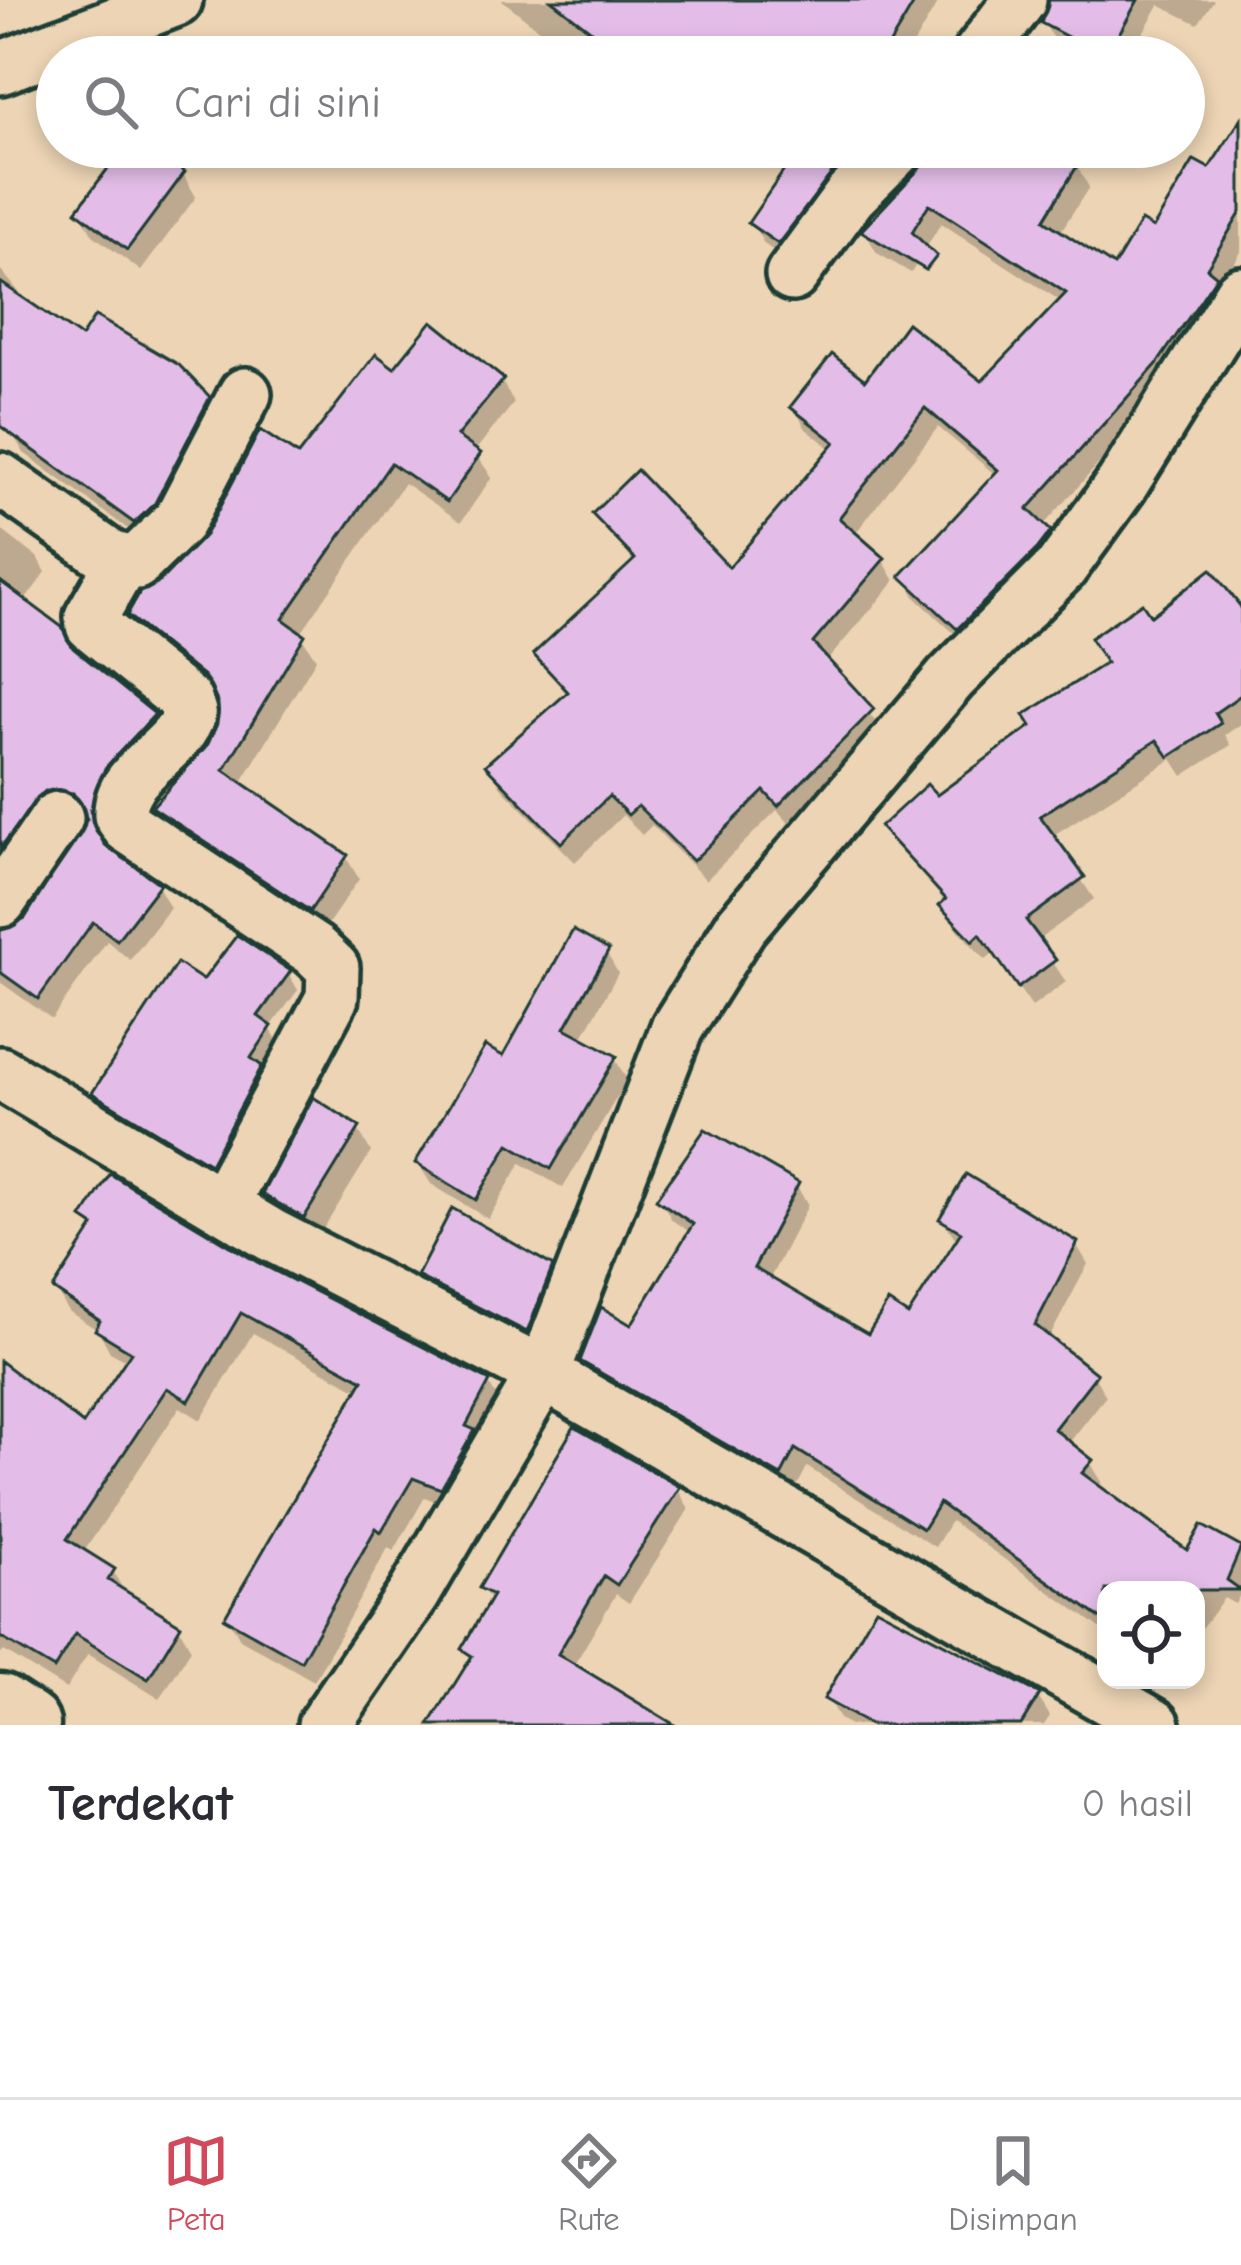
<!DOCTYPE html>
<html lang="id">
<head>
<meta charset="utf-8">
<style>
	body { margin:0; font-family:"Comic Neue",sans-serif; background:#f7f7f7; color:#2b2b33 }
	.controls { position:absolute; right:36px; bottom:36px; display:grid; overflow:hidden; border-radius:24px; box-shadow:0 6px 18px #0003 }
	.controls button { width:108px; height:108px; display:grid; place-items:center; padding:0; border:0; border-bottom:3px solid #e1e1e2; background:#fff; color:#2b2b33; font:60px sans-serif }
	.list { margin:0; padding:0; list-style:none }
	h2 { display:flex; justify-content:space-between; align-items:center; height:156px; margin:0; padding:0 48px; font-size:51px }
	h2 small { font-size:39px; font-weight:400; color:#7c7c81 }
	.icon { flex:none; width:66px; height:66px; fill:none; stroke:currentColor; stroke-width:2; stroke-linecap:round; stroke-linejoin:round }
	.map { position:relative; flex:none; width:1241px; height:1725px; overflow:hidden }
	.search { position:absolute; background:#fff; box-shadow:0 6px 18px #0003; left:36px; right:36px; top:36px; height:132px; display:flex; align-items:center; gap:30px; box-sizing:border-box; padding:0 42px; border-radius:66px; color:#7c7c81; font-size:45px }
	.sheet { height:372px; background:#fff }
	nav { display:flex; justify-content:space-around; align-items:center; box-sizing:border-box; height:168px; border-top:3px solid #e1e1e2; background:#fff; font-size:33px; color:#7c7c81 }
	nav a { display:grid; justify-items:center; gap:6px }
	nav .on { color:#d1495b }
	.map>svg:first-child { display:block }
	.shadow { fill:#0003 }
	.building { fill:#e3bde7; stroke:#1f3d34; stroke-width:3 }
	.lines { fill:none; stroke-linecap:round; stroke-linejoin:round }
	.minor-casing { stroke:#1f3d34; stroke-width:60 }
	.major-casing { stroke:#1f3d34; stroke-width:75 }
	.minor { stroke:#ecd4b4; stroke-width:51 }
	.major { stroke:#ecd4b4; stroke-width:66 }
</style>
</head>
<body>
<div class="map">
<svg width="1241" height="1725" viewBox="0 0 1241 1725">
	<rect width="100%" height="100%" fill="#ecd4b4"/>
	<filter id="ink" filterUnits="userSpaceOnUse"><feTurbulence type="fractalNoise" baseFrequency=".00833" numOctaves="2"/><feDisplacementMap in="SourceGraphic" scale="24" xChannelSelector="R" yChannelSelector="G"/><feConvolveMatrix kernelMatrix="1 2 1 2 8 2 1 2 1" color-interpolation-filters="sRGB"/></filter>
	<g filter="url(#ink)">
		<g class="shadow">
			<path d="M502,0H934L937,4L906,57H613L588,37L574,57Z"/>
			<path d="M1056,0H1214L1198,24L1159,5L1129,57H1080L1056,44L1044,22Z"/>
			<path d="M1241,124V252L1143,414L1042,527L1061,554L971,649L916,598L904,576L997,476L938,427L854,535L883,560L895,581L826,662L884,732L791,825L777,810L706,880L652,825L642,835L623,815L575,862L501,787L489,766L568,696L537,654L635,564L596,514L729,572L833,450L806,429L794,408L865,384L982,385L1062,302L941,223L911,273L877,253L865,232L931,157L930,147H1047L1077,166L1089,187L1059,234L1115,271L1210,172Z"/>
			<path d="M128,147H146L183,174L196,197L141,271L93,235L80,212Z"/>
			<path d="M786,147H889L790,263L764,244L752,223L798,156Z"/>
			<path d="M0,269L24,298L81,341L177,368L196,382L220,421L147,543L24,453L11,432L0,371Z"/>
			<path d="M395,372L501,380L514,403L474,452L492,477L461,522L404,483L300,634L316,659L240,785L346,857L359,879L323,931L168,829L155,807L210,746L220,725L219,698L143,637L130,615Z"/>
			<path d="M0,529L37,557L46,572L8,623L0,618Z"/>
			<path d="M1241,615V724L1225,735L1231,745L1183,776L1172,759L1052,836L1094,899L1038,940L1066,982L1032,1007L994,953L986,960L955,927L946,903L883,828L937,799L1035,727L1109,664L1150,620Z"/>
			<path d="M71,650L153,716L165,738L116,790L101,835L107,850L158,886L170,908L130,960L107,941L52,1019L0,982V931L13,932L26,921L85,836L86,818L75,809L0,887V708Z"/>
			<path d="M606,952L618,973L581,1040L615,1059L627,1080L563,1188L521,1163L488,1219L431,1184L418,1163Z"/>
			<path d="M288,973L298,990L270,1028L280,1045L262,1072L270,1085L220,1179L105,1110L96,1093L204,984Z"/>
			<path d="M358,1129L371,1152L317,1239L278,1218L265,1194Z"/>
			<path d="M796,1185L808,1205L769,1280L869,1338L908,1319L958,1242L942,1219L1076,1244L1088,1264L1048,1340L1094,1376L1106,1396L1068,1444L1090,1462L1102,1482L1097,1488L1188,1555L1202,1529L1241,1550V1593L1235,1604L1224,1598L1196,1635V1590H1106V1632L951,1521L935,1547L807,1467L793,1494L595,1381L584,1361L632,1330L691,1233L672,1220L660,1199Z"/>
			<path d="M86,1218L256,1264L488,1383L501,1405L453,1509L425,1497L394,1551L388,1548L314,1681L240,1639L228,1618L360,1391L253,1333L201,1420L180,1407L83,1553L113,1571L126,1595L179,1628L191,1649L160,1699L88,1654L66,1689L4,1651L0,1655V1364L83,1429L128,1362L110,1352L99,1331L68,1311L56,1289L94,1232Z"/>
			<path d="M550,1268L562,1288L538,1350L431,1295L420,1276Z"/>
			<path d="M678,1490L689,1509L629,1603L616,1594L573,1667L645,1725H438L472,1662L465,1649L492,1603L483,1588Z"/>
			<path d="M1038,1697L1050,1716L1044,1725H850L839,1719L828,1699Z"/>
		</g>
		<g class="building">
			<path d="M551,0H916L882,57H625Z"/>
			<path d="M1049,0H1138L1106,57L1041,23Z"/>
			<path d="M1241,119V212L1207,268L1217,276L1157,364L1028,509L1051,531L1038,548L957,629L900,576L998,470L925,408L839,518L885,558L813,643L874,709L778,806L764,791L693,861L638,806L628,815L609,796L561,843L485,765L568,692L533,654L635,559L592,514L637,470L729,567L835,442L790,407L832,354L865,380L907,323L982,381L1066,293L929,204L912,232L937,256L926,270L861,231L920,168L928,147H1052L1079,163L1044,220L1114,266L1141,221L1153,228L1194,160L1209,168Z"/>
			<path d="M124,147H152L185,172L127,250L76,211Z"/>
			<path d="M800,147H823L840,163L778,244L748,223Z"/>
			<path d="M0,282L81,337L95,316L179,365L210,397L155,503L134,523L0,426Z"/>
			<path d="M432,321L504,379L457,436L481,453L447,502L391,463L283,619L305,635L224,770L348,855L310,911L152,807L208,744L217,724L218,703L205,678L127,615L140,592L157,584L205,535L260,430L298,455L376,354L394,368Z"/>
			<path d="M1211,569L1241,607V695L1215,713L1221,723L1169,757L1157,740L1040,816L1085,877L1026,920L1056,960L1018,988L980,934L973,941L939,905L946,899L880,827L927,784L937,795L1031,726L1024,715L1106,663L1090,638L1142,603L1151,616Z"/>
			<path d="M0,581L62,627L73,648L155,714L105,768L90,811L104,844L160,884L117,940L93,922L38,999L0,972V931L25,918L87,819L73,793L45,791L0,848Z"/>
			<path d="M573,930L609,950L565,1028L617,1056L551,1169L509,1144L476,1200L415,1163L485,1046L503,1056Z"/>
			<path d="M237,935L291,971L258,1016L272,1026L251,1058L262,1066L210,1164L92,1093L177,963L203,980Z"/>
			<path d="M313,1097L360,1127L304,1218L262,1194Z"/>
			<path d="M705,1129L799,1183L754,1268L868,1334L888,1302L908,1315L961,1232L939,1219L966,1174L1078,1242L1035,1325L1097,1374L1054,1429L1093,1460L1082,1473L1187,1550L1201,1525L1241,1547L1227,1580L1241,1590H1106L1103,1620L939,1503L923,1529L795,1449L781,1476L580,1361L601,1307L631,1325L693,1224L656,1199Z"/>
			<path d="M110,1174L257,1262L490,1381L466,1426L475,1430L441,1489L413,1478L381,1532L376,1528L301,1661L224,1618L363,1380L241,1313L189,1401L167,1388L67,1539L115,1569L108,1580L181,1625L148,1679L75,1634L54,1669L0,1637V1361L83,1424L131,1352L95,1330L100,1321L53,1289L94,1226L82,1218Z"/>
			<path d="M452,1208L553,1266L527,1332L417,1276Z"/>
			<path d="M574,1427L680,1487L617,1585L604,1576L558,1654L675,1725H429L472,1656L461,1649L493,1595L479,1588Z"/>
			<path d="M876,1608L1040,1694L1021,1725H870L824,1699Z"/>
		</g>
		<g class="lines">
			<g class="minor-casing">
				<g id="minor">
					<path d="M977,57L1020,0"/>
					<path d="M0,68L176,0"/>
					<path d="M792,275L850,196L899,147"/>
					<path d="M0,479L112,558L136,563L179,521L245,394"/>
					<path d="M122,563L91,617L92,625L186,701L190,712C178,753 118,771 120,815L128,827L314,950L333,968L332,998L222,1205"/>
					<path d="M0,901L57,818"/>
					<path d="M0,1073L271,1235L543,1374L1154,1725"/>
					<path d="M324,1725L414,1594L543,1374L677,1028L741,926L951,678L1061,568L1122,484L1241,293"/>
				</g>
			</g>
			<g class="major-casing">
				<path id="major" d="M0,1708L26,1725"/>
			</g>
			<use href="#minor" class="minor"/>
			<use href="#major" class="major"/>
		</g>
	</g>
</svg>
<div class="controls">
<button><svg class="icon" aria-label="locate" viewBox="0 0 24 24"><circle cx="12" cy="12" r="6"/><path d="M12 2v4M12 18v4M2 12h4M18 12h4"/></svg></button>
</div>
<div class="search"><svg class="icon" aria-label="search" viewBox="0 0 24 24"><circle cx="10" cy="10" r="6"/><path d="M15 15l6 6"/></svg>Cari di sini</div>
</div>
<section class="sheet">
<h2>Terdekat<small>0 hasil</small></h2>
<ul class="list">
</ul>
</section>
<nav>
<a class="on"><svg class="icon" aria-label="map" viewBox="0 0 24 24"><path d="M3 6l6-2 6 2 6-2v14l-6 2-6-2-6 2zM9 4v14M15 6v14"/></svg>Peta</a>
<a><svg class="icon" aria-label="directions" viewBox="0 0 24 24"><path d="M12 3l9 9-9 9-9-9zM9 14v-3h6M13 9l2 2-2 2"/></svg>Rute</a>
<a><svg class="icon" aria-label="saved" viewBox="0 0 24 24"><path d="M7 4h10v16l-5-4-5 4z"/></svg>Disimpan</a>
</nav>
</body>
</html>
